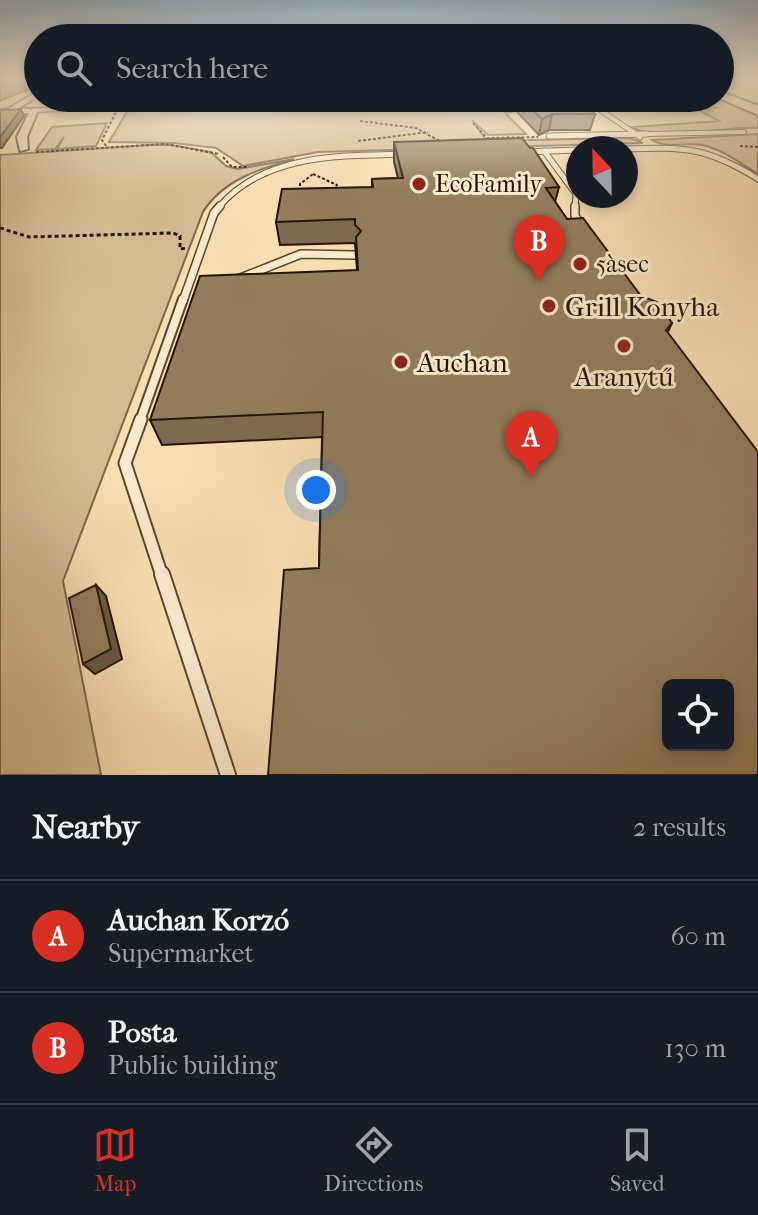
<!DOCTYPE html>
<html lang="en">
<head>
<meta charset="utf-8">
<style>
	body { margin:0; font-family:"IM FELL French Canon",serif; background:#242831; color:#f1f3f6 }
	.controls { position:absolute; right:24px; bottom:24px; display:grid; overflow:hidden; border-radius:12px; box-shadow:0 4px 12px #0003 }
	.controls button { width:72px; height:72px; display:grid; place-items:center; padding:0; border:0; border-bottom:2px solid #363941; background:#171b24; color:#f1f3f6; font:40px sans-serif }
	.compass { position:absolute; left:566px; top:136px; width:72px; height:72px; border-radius:50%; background:#171b24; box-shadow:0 4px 12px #0003; rotate:338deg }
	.you { position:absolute; left:316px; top:490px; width:28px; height:28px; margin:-20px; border:6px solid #fff; border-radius:50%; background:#1a73e8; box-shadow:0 0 0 12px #1a73e833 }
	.badge { display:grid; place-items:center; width:52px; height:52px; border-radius:50%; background:#d93025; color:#fff; font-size:26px; font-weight:700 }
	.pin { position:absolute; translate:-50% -66px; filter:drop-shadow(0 2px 4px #0008) }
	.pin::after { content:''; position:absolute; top:42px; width:28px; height:24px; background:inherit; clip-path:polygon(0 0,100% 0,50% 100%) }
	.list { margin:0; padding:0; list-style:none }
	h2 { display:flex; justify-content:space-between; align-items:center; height:104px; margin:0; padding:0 32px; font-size:34px }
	h2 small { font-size:26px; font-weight:400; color:#9ea1a6 }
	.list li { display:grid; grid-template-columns:52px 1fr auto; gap:24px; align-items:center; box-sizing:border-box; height:112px; padding:0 32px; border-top:2px solid #363941 }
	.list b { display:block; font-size:30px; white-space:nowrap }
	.list p { margin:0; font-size:26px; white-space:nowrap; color:#9ea1a6 }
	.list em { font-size:26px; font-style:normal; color:#9ea1a6 }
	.icon { flex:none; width:44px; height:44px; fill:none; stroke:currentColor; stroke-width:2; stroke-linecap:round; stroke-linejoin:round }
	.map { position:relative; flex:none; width:758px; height:775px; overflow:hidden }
	.search { position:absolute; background:#171b24; box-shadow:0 4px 12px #0003; left:24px; right:24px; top:24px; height:88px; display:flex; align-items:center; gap:20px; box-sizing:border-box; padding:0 28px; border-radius:44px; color:#9ea1a6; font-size:30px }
	.sheet { height:328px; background:#171b24 }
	nav { display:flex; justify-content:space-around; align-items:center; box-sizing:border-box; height:112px; border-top:2px solid #363941; background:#171b24; font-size:22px; color:#9ea1a6 }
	nav a { display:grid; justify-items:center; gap:4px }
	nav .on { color:#d93025 }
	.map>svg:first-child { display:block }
	.green { fill:#d5bb94; stroke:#7e664a; stroke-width:2 }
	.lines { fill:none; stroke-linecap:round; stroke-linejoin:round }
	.lane-far5-casing { stroke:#5b452c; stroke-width:6 }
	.lane-far4-casing { stroke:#5b452c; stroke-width:7 }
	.lane-far3-casing { stroke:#5b452c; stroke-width:10 }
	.lane-far2-casing { stroke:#5b452c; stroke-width:12 }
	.lane-far1-casing { stroke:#5b452c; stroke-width:15 }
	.lane-casing { stroke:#5b452c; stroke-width:18 }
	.street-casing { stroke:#5b452c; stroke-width:4 }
	.primary-casing { stroke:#261200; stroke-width:4 }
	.path-far1 { stroke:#261200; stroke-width:2; stroke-dasharray:3 2; stroke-linecap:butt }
	.path { stroke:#261200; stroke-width:3; stroke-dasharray:4 3; stroke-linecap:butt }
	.lane-far5 { stroke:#fbeacd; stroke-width:4 }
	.lane-far4 { stroke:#fbeacd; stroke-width:5 }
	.lane-far3 { stroke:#fbeacd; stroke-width:7 }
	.lane-far2 { stroke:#fbeacd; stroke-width:8 }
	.lane-far1 { stroke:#fbeacd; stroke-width:11 }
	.lane { stroke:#fbeacd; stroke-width:14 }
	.street { fill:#fbeacd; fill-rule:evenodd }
	.primary { fill:#f9deb2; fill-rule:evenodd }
	.wall { fill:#7f6b50; stroke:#261200; stroke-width:2 }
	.shaded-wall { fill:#685741; stroke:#261200; stroke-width:2 }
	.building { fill:#947c5d; stroke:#261200; stroke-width:2; fill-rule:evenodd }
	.poi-dot { fill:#8f2418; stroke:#fbeacd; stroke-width:3 }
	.labels { text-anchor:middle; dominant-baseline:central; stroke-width:6; stroke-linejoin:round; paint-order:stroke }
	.far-poi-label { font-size:24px; fill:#261200; stroke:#fbeacd; text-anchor:start }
	.poi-label { font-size:28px; fill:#261200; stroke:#fbeacd; text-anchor:start }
</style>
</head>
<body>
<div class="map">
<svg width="758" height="775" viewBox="0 0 758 775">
	<rect width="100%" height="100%" fill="#f9deb2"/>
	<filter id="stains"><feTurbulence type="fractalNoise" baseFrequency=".0025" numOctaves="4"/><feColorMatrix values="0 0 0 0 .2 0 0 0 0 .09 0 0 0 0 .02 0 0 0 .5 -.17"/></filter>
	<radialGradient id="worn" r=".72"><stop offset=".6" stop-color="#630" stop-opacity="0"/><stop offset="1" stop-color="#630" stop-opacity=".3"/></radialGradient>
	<g class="green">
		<path d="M90,98H231L59,107Z"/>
		<path d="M304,98H504L516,111L505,113L526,134L488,135L472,120L487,141L629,138L643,143L318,152L243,166L216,148L174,143L109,142L128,110Z"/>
		<path d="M677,98H720L758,114V128C728,126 656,142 632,127L719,121Z"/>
		<path d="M107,123L96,146L57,149L64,137L55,149L36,150L52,127Z"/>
		<path d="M758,134V174C740,163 722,149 702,145C686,142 666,149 652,140Z"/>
		<path d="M149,145H172L211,152L226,166L237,169L294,159C259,169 223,180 203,212L63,581L101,775H0V155Z"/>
	</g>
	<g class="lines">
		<g class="lane-far5-casing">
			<g id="lane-far5">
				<path d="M582,98L639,136"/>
				<path d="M34,110L87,108"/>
				<path d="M549,136L744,132"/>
			</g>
		</g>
		<g class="lane-far4-casing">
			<g id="lane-far4">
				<path d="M636,134L640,137"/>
				<path d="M549,136L647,134"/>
				<path d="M626,149C685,147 707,147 758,179"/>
				<path d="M544,151L576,194L575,208"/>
				<path d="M525,152L578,150"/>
				<path d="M218,208C264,153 340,156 406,154"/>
			</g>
		</g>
		<g class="lane-far3-casing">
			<g id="lane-far3">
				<path d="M575,206V216L582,226"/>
				<path d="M238,279L301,254L355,255"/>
				<path d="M183,301L214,213L220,206"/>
			</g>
		</g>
		<g class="lane-far2-casing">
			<path id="lane-far2" d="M140,421L183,299"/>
		</g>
		<g class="lane-far1-casing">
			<path id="lane-far1" d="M141,419L125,463L162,576"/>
		</g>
		<g class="lane-casing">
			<path id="lane" d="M162,574L228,775"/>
		</g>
		<g class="street-casing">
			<path id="street" d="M38,91V96L19,108L38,110L27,137L28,149L20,151L17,137L29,113L0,114V110L8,109Z"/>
		</g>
		<g class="primary-casing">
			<path id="primary" d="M720,91L758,106V115L719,98Z"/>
		</g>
		<g class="path-far1">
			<path d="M418,104L430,98"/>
			<path d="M97,107L274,98"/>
			<path d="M106,107L107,98"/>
			<path d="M360,121L416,128L445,144"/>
			<path d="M473,123L487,138L538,137"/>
			<path d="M358,141L428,132"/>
			<path d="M106,146L102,140L117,110"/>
			<path d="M740,146L758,147"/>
			<path d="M36,152L165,144L219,154"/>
			<path d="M223,157L232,167H247"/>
			<path d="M313,174L337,185L332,190"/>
			<path d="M300,191V184L313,174"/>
		</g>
		<path class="path" d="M0,228L29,237L173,233L180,236V249L188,248"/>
		<use href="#lane-far5" class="lane-far5"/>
		<use href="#lane-far4" class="lane-far4"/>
		<use href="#lane-far3" class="lane-far3"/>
		<use href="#lane-far2" class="lane-far2"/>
		<use href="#lane-far1" class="lane-far1"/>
		<use href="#lane" class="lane"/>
		<use href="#street" class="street"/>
		<use href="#primary" class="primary"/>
	</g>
	<g class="wall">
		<path d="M504,98H575L595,114L590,130H549L539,135Z"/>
		<path d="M394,142L559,187L555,202L567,219L641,296L672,323L668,332L319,568L322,437L162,445L150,420L357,270L355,243L280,245L276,222L372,187V179L398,178L394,162Z"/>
	</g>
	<g class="shaded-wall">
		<path d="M10,79H38V85L0,101V83Z"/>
		<path d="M21,109L24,116L2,148H0V137Z"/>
		<path d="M552,114L549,130L539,135L542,119Z"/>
		<path d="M96,585L106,596L122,659L95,674L83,664Z"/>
	</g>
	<g class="building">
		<path d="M0,79H10L0,83Z"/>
		<path d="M521,98H575L595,114H552L542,119Z"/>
		<path d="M21,109L0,137V110Z"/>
		<path d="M522,138L530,148H533L559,187L546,188L567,219L583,218L641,296L657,302L664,311L672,323L666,330L758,452V775H268L284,570L319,568L323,412L150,420L200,276L358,270L356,237L361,231L355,225V219L276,222L282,189L373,187L372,179L403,178L394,142ZM668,685H728V745H668Z"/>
		<path d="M96,585L111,649L83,664L69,598Z"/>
	</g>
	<linearGradient id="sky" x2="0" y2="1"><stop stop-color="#92a9ba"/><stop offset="0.42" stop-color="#fcf0dc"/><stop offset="1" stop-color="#fcf0dc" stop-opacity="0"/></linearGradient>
	<rect width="758" height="188" fill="url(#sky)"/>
	<g class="poi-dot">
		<circle cx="419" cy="184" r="8"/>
		<circle cx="580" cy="264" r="8"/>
		<circle cx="549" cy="306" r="8"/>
		<circle cx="624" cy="346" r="8"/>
		<circle cx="401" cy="362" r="8"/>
	</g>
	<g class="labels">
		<g class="far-poi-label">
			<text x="435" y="184">EcoFamily</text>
			<text x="596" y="264">5àsec</text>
		</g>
		<g class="poi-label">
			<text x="565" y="306">Grill Konyha</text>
			<text x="417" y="362">Auchan</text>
			<text x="624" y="376" text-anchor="middle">Aranytű</text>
		</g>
	</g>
	<rect width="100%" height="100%" filter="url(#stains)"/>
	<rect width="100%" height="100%" fill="url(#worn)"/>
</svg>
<div class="controls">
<button><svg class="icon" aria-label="locate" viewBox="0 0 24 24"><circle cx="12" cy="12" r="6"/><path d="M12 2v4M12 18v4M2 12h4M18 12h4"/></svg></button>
</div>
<svg class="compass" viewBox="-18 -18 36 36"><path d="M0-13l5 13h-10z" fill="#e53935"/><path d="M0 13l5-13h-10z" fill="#9ea1a6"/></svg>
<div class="you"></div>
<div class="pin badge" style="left:531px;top:477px">A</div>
<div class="pin badge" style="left:539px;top:281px">B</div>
<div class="search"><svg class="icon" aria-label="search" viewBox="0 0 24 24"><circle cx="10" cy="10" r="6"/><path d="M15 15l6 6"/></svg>Search here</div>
</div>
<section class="sheet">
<h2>Nearby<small>2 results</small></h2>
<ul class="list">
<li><span class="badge">A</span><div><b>Auchan Korzó</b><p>Supermarket</p></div><em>60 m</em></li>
<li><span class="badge">B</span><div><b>Posta</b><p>Public building</p></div><em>130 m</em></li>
</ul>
</section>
<nav>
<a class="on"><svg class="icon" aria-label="map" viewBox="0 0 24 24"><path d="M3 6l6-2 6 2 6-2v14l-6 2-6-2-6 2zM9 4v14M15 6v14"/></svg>Map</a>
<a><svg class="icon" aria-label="directions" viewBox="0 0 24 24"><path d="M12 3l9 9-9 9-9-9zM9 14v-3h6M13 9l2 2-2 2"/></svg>Directions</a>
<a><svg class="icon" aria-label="saved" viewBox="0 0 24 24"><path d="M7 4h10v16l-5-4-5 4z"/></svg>Saved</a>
</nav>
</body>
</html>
